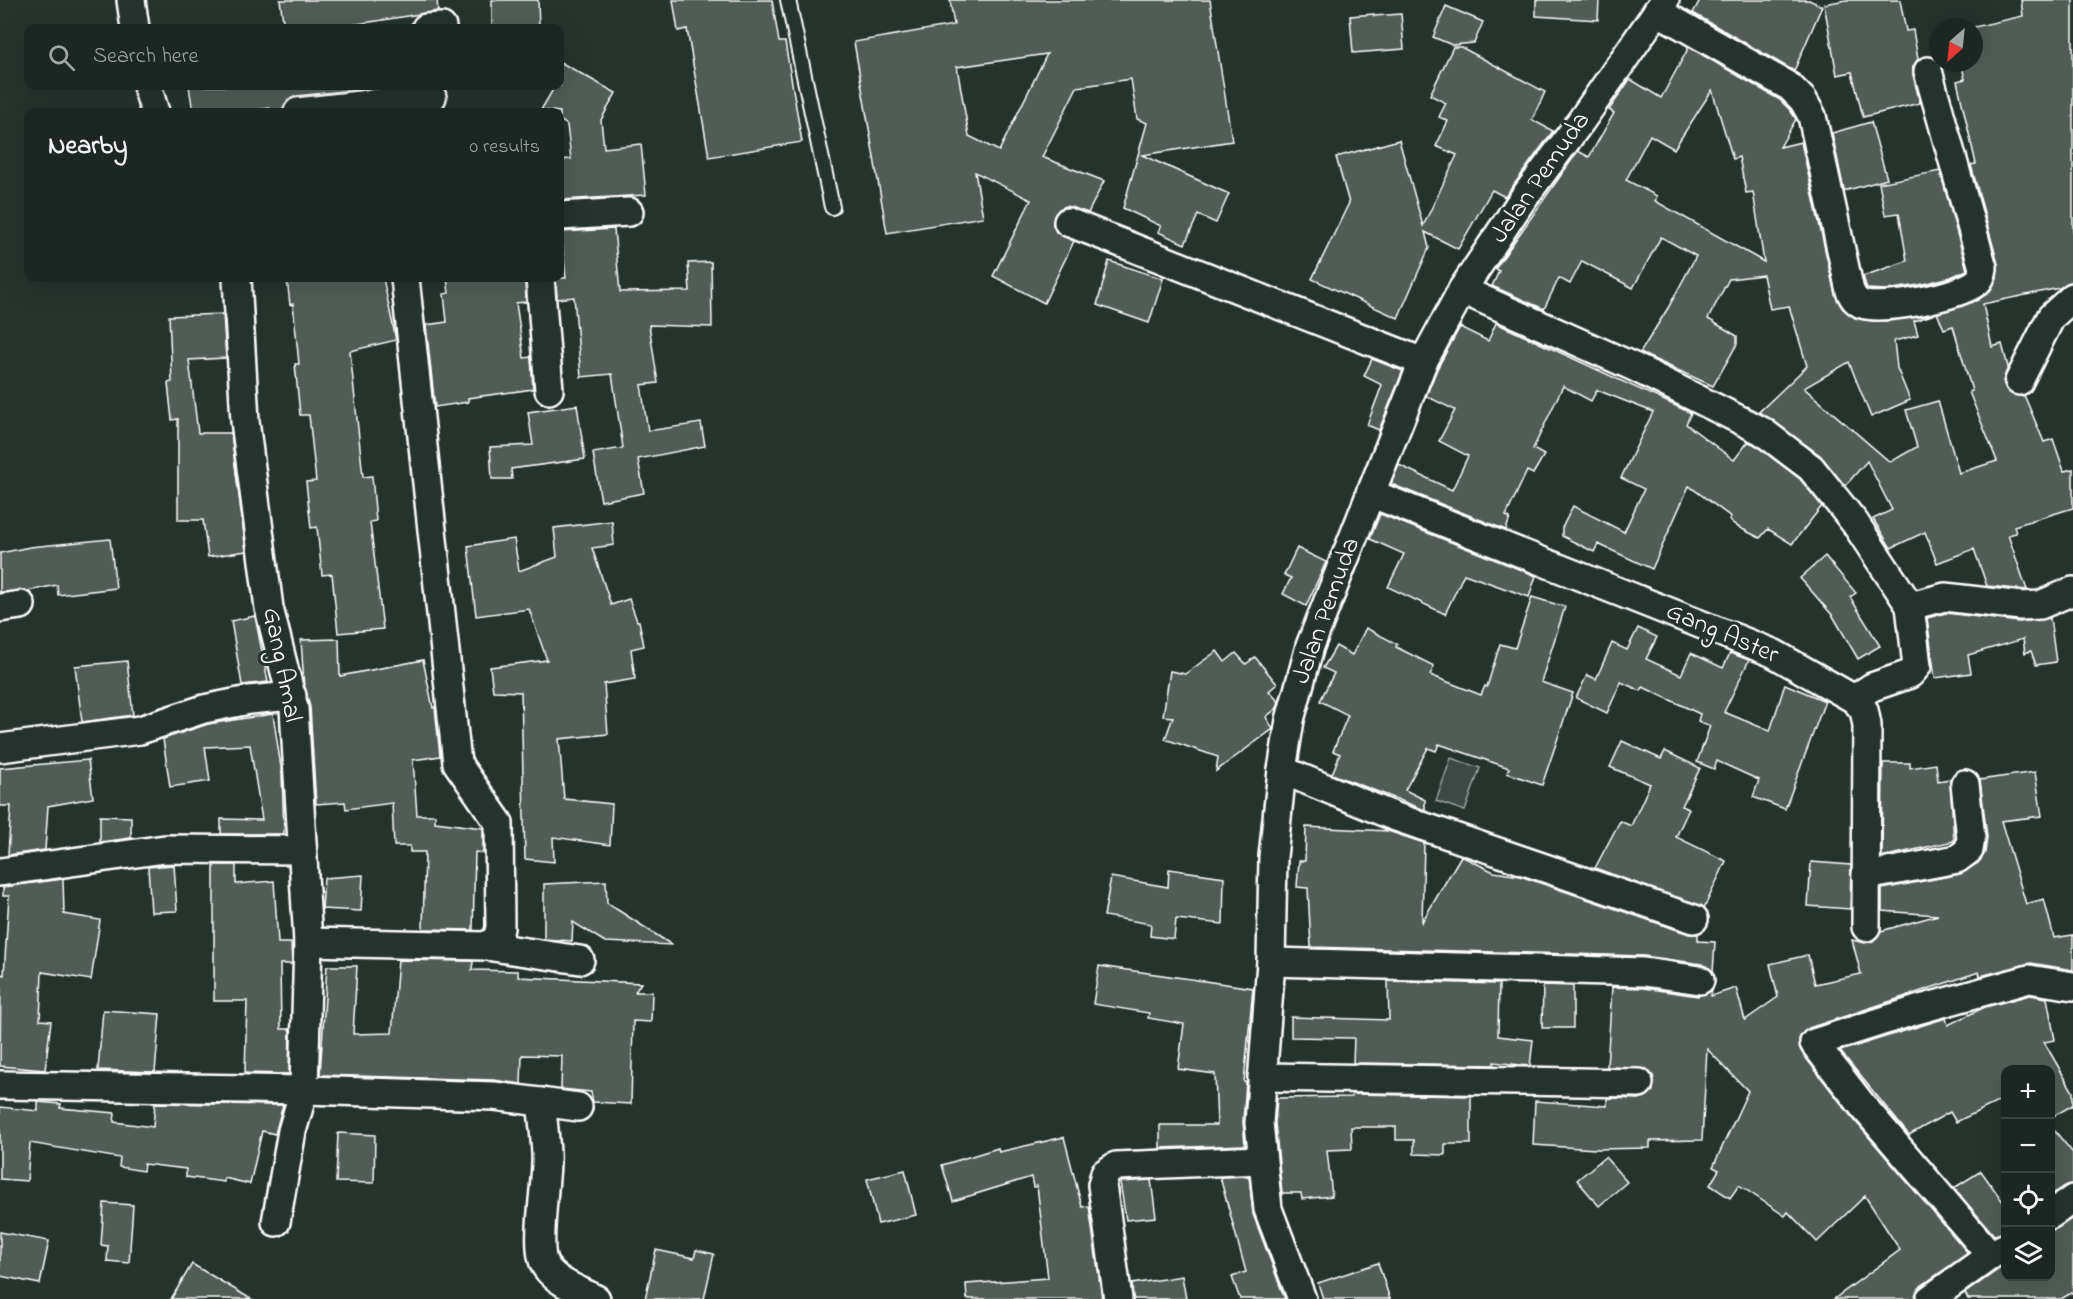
<!DOCTYPE html>
<html lang="en">
<head>
<meta charset="utf-8">
<style>
	body { margin:0; font-family:"Indie Flower",sans-serif; background:#29322f; color:#f1f3f6 }
	.controls { position:absolute; right:18px; bottom:18px; display:grid; overflow:hidden; border-radius:12px; box-shadow:0 6px 24px #0002 }
	.controls button { width:54px; height:54px; display:grid; place-items:center; padding:0; border:0; border-bottom:2px solid #3a4340; background:#1c2622; color:#f1f3f6; font:30px sans-serif }
	.compass { position:absolute; left:1929px; top:18px; width:54px; height:54px; border-radius:50%; background:#1c2622; box-shadow:0 6px 24px #0002; rotate:207deg }
	.list { margin:0; padding:0; list-style:none }
	h2 { display:flex; justify-content:space-between; align-items:center; height:78px; margin:0; padding:0 24px; font-size:26px }
	h2 small { font-size:20px; font-weight:400; color:#a0a5a5 }
	.icon { flex:none; width:33px; height:33px; fill:none; stroke:currentColor; stroke-width:2; stroke-linecap:round; stroke-linejoin:round }
	.map { position:relative; flex:none; width:2073px; height:1299px; overflow:hidden }
	.search { position:absolute; background:#1c2622; box-shadow:0 6px 24px #0002; left:24px; top:24px; width:540px; height:66px; display:flex; align-items:center; gap:15px; box-sizing:border-box; padding:0 21px; border-radius:12px; color:#a0a5a5; font-size:22px }
	.panel { position:absolute; background:#1c2622; box-shadow:0 6px 24px #0002; left:24px; top:108px; width:540px; height:174px; border-radius:12px }
	.map>svg:first-child { display:block }
	.green { fill:#3e4944; stroke:#9ea4a2; stroke-width:1.5 }
	.building { fill:#515c57; stroke:#fff; stroke-width:1.5; fill-rule:evenodd }
	.lines { fill:none; stroke-linecap:round; stroke-linejoin:round }
	.service-casing { stroke:#fff; stroke-width:18 }
	.minor-casing { stroke:#fff; stroke-width:32 }
	.service { stroke:#26332d; stroke-width:14 }
	.minor { stroke:#26332d; stroke-width:27 }
	.labels { text-anchor:middle; dominant-baseline:central; stroke-width:6; stroke-linejoin:round; paint-order:stroke }
	.street-label { font-size:26px; fill:#fff; stroke:#26332d }
</style>
</head>
<body>
<div class="map">
<svg width="2073" height="1299" viewBox="0 0 2073 1299">
	<rect width="100%" height="100%" fill="#26332d"/>
	<filter id="ink" filterUnits="userSpaceOnUse"><feTurbulence type="fractalNoise" baseFrequency=".0167" numOctaves="2"/><feDisplacementMap in="SourceGraphic" scale="12" xChannelSelector="R" yChannelSelector="G"/><feConvolveMatrix kernelMatrix="1 2 1 2 8 2 1 2 1" color-interpolation-filters="sRGB"/></filter>
	<g filter="url(#ink)">
		<path class="green" d="M1451,758L1480,768L1465,811L1436,801Z"/>
		<g class="building">
			<path d="M280,0H437L438,11L333,28H284Z"/>
			<path d="M492,0H538L539,28H492Z"/>
			<path d="M673,0H772L779,42H785L802,142L709,157L687,29L678,31Z"/>
			<path d="M950,0H1210L1232,141L1142,155L1229,194L1216,223L1198,215L1185,244L1158,232L1161,226L1123,208L1147,123L1137,119L1131,79L1077,87L1042,157L1104,181L1088,213L1066,206L1059,209L1054,216L1053,225L1056,232L1074,241L1044,303L993,276L1031,200L975,172L983,217L887,233L854,42L954,25ZM1047,54L999,151L969,136L957,67Z"/>
			<path d="M1536,0H1599L1598,20L1536,16Z"/>
			<path d="M1700,0H1809L1822,6L1794,71L1693,13Z"/>
			<path d="M1846,0H1900L1906,31L1913,30L1918,59L1913,67V75L1920,103L1863,117L1852,72L1837,75L1824,4Z"/>
			<path d="M2021,0H2073V282L2059,288L1983,304L1992,347L2002,344L2008,367L2003,381L2006,389L2013,395H2024L2044,442L2053,439L2064,471L2073,469V508L2014,526L2016,533L2008,535L2027,590L1987,586L1974,549L1937,563L1925,532L1891,548L1873,519L1892,510L1867,461L1845,486L1820,455L1759,412L1807,366L1789,306L1770,309L1763,275L1729,279L1708,319L1737,336V344L1713,386L1640,353L1668,308L1696,256L1661,237L1633,288L1582,261L1570,284L1559,278L1544,309L1492,286L1499,271L1495,269L1578,151L1589,157L1614,113L1609,110L1630,79L1661,98L1689,47L1780,100L1790,110L1796,119L1780,147L1801,142L1835,294L1843,309L1855,318L1873,321L1935,314L1914,321L1918,335L1894,341L1897,368L1910,400L1871,417L1849,362L1804,388L1890,462L1917,447L1906,410L1938,401L1959,473L1997,461L1969,392L1972,391L1953,326L1944,329L1937,313L1978,300L1990,291L1997,279L1998,264L1971,165L1976,164L1957,81L1965,79L1961,63H1974V27L2023,16ZM1712,90L1733,159L1739,157L1746,193L1753,192L1764,262L1655,201L1657,196L1626,180L1650,135L1674,149Z"/>
			<path d="M1446,6L1483,22L1474,43L1452,45L1433,37Z"/>
			<path d="M1374,14V16L1401,14L1404,49L1353,53L1350,16Z"/>
			<path d="M1453,47H1461L1545,92L1532,120L1553,131L1505,197L1492,190L1458,249L1425,232L1429,248L1398,318L1312,279L1349,203L1336,157L1399,140L1423,226L1457,155L1436,146L1448,121L1439,117L1446,103L1430,95Z"/>
			<path d="M560,62L616,93L601,120L604,148L641,144L646,195L560,200V160L571,159L567,125L560,120V112L541,110L555,86H560Z"/>
			<path d="M189,86H380V87L296,96L288,100L283,111L276,112H271L270,108L240,112H193Z"/>
			<path d="M1871,122L1887,179L1844,191L1832,133Z"/>
			<path d="M1940,171L1967,270L1951,277L1919,285L1886,290L1867,289L1863,276L1907,261L1899,213L1885,215L1879,183Z"/>
			<path d="M614,229L620,292L690,291L688,263L711,262L712,327L649,325L658,383L641,385L648,431L701,423L705,446L638,459L644,493L601,501L593,453L623,448L612,374L581,377L574,297L557,299L556,278H566L561,232Z"/>
			<path d="M1109,261L1163,279L1149,323L1097,305Z"/>
			<path d="M287,278H383L396,340L350,351L363,477L372,476L376,521L370,522L383,629L338,633L332,574L322,575L317,527L311,528L306,482L316,481L309,415H300L295,364H299L293,304L290,305Z"/>
			<path d="M447,278H525L526,302L516,303L524,358L531,357L533,389L468,398V402L435,407L426,325L447,322L444,294L449,293Z"/>
			<path d="M223,314L226,358L189,360L198,433H231L246,551L208,557L203,520H178V419L172,420L168,383L172,382L169,316Z"/>
			<path d="M1496,323L1691,413L1686,424L1734,460L1748,442L1754,444L1800,479L1822,506L1792,544L1768,529L1760,538L1738,527L1729,520L1731,517L1689,486L1652,569L1598,544L1594,552L1562,536V528L1573,506L1624,532L1644,489L1621,478L1653,412L1597,390L1591,401L1563,386L1533,449L1544,455L1533,474L1527,471L1506,516L1510,518L1506,530L1391,484L1399,465L1452,490L1468,456L1439,441L1455,410L1426,396L1437,369L1460,327L1488,341Z"/>
			<path d="M1372,359L1403,371L1379,430L1367,425L1382,385L1364,376Z"/>
			<path d="M577,405L585,459L511,469L512,479H492L490,447L533,445L528,412Z"/>
			<path d="M1380,514L1536,576L1529,597L1464,574L1445,614L1388,587L1404,554L1370,539Z"/>
			<path d="M612,521L614,545L592,548L611,605L629,599L637,621H639L644,646L631,649L635,679L604,684L608,734L559,739L564,799L612,804L610,845L553,837L554,862L525,859L521,692L493,691L490,667L547,660L529,609L476,616L468,546L514,539L519,571L557,557L554,528Z"/>
			<path d="M110,539L116,588L58,595L57,585L28,591L0,592V553L30,547Z"/>
			<path d="M1297,548L1326,562L1306,606L1283,594L1291,578L1284,575Z"/>
			<path d="M1825,556L1856,593L1850,597L1880,646L1858,659L1833,616L1800,578Z"/>
			<path d="M1532,597L1565,607L1541,682L1573,693L1542,785L1507,773L1509,768L1439,744L1436,751L1428,748L1405,790L1425,800V810L1332,774L1340,754L1333,751L1348,715L1320,701L1334,673L1323,668L1336,646L1352,655L1366,628L1397,644L1396,647L1434,666L1430,675L1481,695L1485,686L1487,687L1500,644L1515,648Z"/>
			<path d="M1946,613L2019,622L2050,618L2056,662L2036,665L2031,651L2025,653L2023,639L1968,655L1971,673L1935,678L1927,618Z"/>
			<path d="M255,616L268,682L242,685L231,621Z"/>
			<path d="M1638,628L1657,637L1646,659L1681,675L1691,653L1723,668L1730,653L1749,660L1724,712L1770,731L1785,684L1825,701L1785,809L1753,797L1759,780L1717,761L1714,769L1697,762L1710,726L1698,721L1700,714L1643,687L1641,691L1621,682L1607,713L1576,698L1587,675L1596,679L1612,643L1627,650Z"/>
			<path d="M339,639L340,676L423,660L433,708L435,707L440,756L413,760L417,815H435V822L483,828V853L475,852L473,930L423,929L425,852H410V846H394L392,803L346,809L345,802L316,804L310,707L304,684L301,640Z"/>
			<path d="M1217,651L1225,662L1236,653L1246,664L1255,657L1277,684L1269,691L1279,702L1277,708L1266,717L1273,729L1216,771L1218,757L1165,739L1173,717L1163,716L1170,671L1185,674Z"/>
			<path d="M127,661L133,715L82,722L75,666Z"/>
			<path d="M273,714L282,774L284,834H221V819L262,820L250,745L205,747L210,781L170,787L163,739L208,724Z"/>
			<path d="M1622,741L1661,759L1665,751L1700,768L1682,806L1689,809L1676,837L1726,861L1704,908L1595,868L1620,821L1631,826L1650,784L1610,767Z"/>
			<path d="M88,760L93,798L48,806L45,850L8,855L11,806H0V768Z"/>
			<path d="M1883,763H1910V768L1936,764L1938,781L1950,779L1954,841L1882,857Z"/>
			<path d="M2035,772L2042,816L2001,821L2026,904L2044,899L2054,938L2073,935V970L2031,963L1980,976L1979,972L1809,1028L1799,1039L1802,1053L1850,1115L1968,1253L1921,1286L1915,1299H1834L1900,1250L1865,1196L1817,1242L1788,1212L1785,1216L1739,1185L1730,1198L1710,1185L1719,1170L1713,1167L1748,1091L1707,1049L1702,1140L1650,1141V1148L1596,1149L1533,1145L1535,1101L1607,1106V1098L1639,1099L1647,1096L1653,1091V1076L1647,1069L1607,1067L1612,987L1643,988L1698,996L1712,990L1711,996L1736,988L1745,1020L1778,997L1770,964L1808,955L1815,984L1861,974L1852,940L1865,943L1873,941L1881,931L1938,915L1882,911V889L1960,874L1978,863L1985,853L1987,837L1980,780Z"/>
			<path d="M100,816L131,817V838L100,842Z"/>
			<path d="M1306,827L1388,831L1424,843L1422,922L1461,856L1494,872L1520,876L1689,934H1698V941L1715,942L1713,972L1702,964L1644,956L1311,947L1308,888L1297,887L1299,861H1305Z"/>
			<path d="M1811,862L1851,865L1850,909L1808,906Z"/>
			<path d="M174,865L177,911L151,912L148,867Z"/>
			<path d="M214,865H236V884L274,881L278,943H291L292,964H280L281,1029H290L289,1074L245,1073L247,1001H214Z"/>
			<path d="M1169,869L1224,877L1223,924L1176,919L1174,939L1150,936L1151,924L1104,916L1111,877L1168,887Z"/>
			<path d="M363,875L361,911L322,909L324,878Z"/>
			<path d="M63,879L64,914L100,920L91,980L42,972L40,1020L51,1021L45,1070L0,1066L1,974L4,975L9,896H3V887Z"/>
			<path d="M606,881L607,903L672,945L605,942L573,922L572,941L544,939V884Z"/>
			<path d="M398,960L473,961L472,970L518,971V977L641,983L635,992H652L651,1022L633,1021L631,1104L593,1102L591,1092L561,1089L562,1056L522,1055L521,1084L494,1080L320,1075L327,966H357L353,1034L392,1033Z"/>
			<path d="M1099,966L1253,988L1244,1082H1246L1243,1122L1245,1145L1160,1148V1125H1217L1215,1074L1178,1069L1184,1024L1148,1018L1149,1013L1093,1004Z"/>
			<path d="M1388,981L1499,984L1498,1036L1533,1040L1530,1066L1494,1062V1065L1353,1063L1354,1038L1291,1037V1017L1389,1020Z"/>
			<path d="M1543,985L1573,986V1028H1542Z"/>
			<path d="M2030,995L2047,998L2055,1040L2044,1042L2073,1092V1105L2050,1118V1070H2006V1098L1956,1122L1950,1112L1909,1135L1840,1051L1946,1018L1948,1025L1985,1007Z"/>
			<path d="M103,1010L160,1014L155,1072L98,1070Z"/>
			<path d="M1352,1094L1471,1096V1144H1445V1155L1414,1154V1140H1396V1127H1351L1352,1149L1327,1150L1332,1196L1302,1199L1301,1193H1282L1275,1123L1277,1098L1352,1097Z"/>
			<path d="M38,1102L61,1104L60,1108L115,1113L114,1122L153,1127L155,1103L283,1105L275,1134L262,1131L250,1184L224,1178V1182L186,1177V1169L144,1164L143,1171L119,1167L120,1158L30,1143L27,1181L0,1179V1107L38,1111Z"/>
			<path d="M2050,1125L2073,1153V1183L2050,1195Z"/>
			<path d="M338,1133L375,1135L374,1183L336,1182Z"/>
			<path d="M1064,1137L1082,1207L1089,1206L1102,1299H967L966,1284L1048,1278L1037,1186L1033,1187L1031,1177L953,1201L942,1165L998,1148L999,1152Z"/>
			<path d="M1605,1157L1627,1182L1599,1206L1577,1180Z"/>
			<path d="M905,1170L916,1215L878,1224L867,1179Z"/>
			<path d="M1981,1171L2006,1206V1232L1994,1235L1954,1188Z"/>
			<path d="M1249,1176L1253,1214L1285,1299H1240L1232,1277L1246,1272L1220,1177Z"/>
			<path d="M1151,1180L1156,1217L1126,1220L1120,1182Z"/>
			<path d="M104,1203L133,1205L129,1263L107,1261L108,1246L101,1245Z"/>
			<path d="M2073,1218V1292L2061,1299H1968L1965,1293L2005,1265L2006,1276H2050V1231Z"/>
			<path d="M0,1232L49,1241L40,1284L0,1276Z"/>
			<path d="M656,1250L694,1258L696,1250L714,1254L704,1299H645Z"/>
			<path d="M1378,1263L1390,1299H1323L1318,1283Z"/>
			<path d="M192,1264L251,1299H171Z"/>
			<path d="M1182,1276L1186,1299H1133L1132,1284Z"/>
		</g>
		<g class="lines">
			<g class="service-casing">
				<path id="service" d="M788,0L832,207"/>
			</g>
			<g class="minor-casing">
				<g id="minor">
					<path d="M131,0L135,28"/>
					<path d="M1657,11L1790,87L1803,100L1812,116L1850,291C1853,297 1855,301 1862,304C1884,311 1962,296 1978,281C1982,277 1982,273 1983,268L1928,71"/>
					<path d="M426,28L442,27"/>
					<path d="M147,86L155,112"/>
					<path d="M298,112L432,97"/>
					<path d="M560,216L629,212"/>
					<path d="M1068,222L1423,362"/>
					<path d="M237,278L245,421L269,608L294,708L308,942L304,1090L292,1131L276,1222"/>
					<path d="M540,278L549,390"/>
					<path d="M1462,290L1634,367L1762,431L1811,468L1855,523L1910,606L1917,666L1910,674L1872,687L1854,699"/>
					<path d="M2019,381L2051,317L2073,297"/>
					<path d="M1370,493L1773,653L1854,699L1864,710L1867,725L1866,927"/>
					<path d="M1910,606L1945,597L2021,606L2040,605L2073,591"/>
					<path d="M0,608L21,605"/>
					<path d="M0,748L140,730L204,709L249,700L292,696"/>
					<path d="M1282,770L1393,816L1694,919"/>
					<path d="M0,872L165,849L302,850"/>
					<path d="M1866,876L1957,859L1969,850L1971,838L1965,784"/>
					<path d="M308,942L486,946L497,939L500,928L499,823L457,763L405,278"/>
					<path d="M486,946L580,960"/>
					<path d="M1271,962L1644,972L1700,980"/>
					<path d="M1262,1077L1639,1083"/>
					<path d="M0,1085L304,1090L494,1096L578,1107"/>
					<path d="M541,1102C543,1119 545,1136 546,1153C548,1178 533,1250 546,1267C557,1283 579,1290 596,1299"/>
					<path d="M2050,1215L2073,1199"/>
					<path d="M2006,1247L1994,1253L1986,1250L1862,1105L1814,1043L1917,1010L2029,979L2073,986"/>
					<path d="M1118,1299L1102,1185L1105,1173L1116,1166L1261,1160"/>
					<path d="M1302,1299L1268,1209L1259,1123L1271,962L1273,857L1282,770L1290,720L1310,646L1423,362L1462,290L1522,200L1581,121L1665,0"/>
					<path d="M1930,1299L1994,1253"/>
				</g>
			</g>
			<use href="#service" class="service"/>
			<use href="#minor" class="minor"/>
		</g>
	</g>
	<g class="labels">
		<g class="street-label">
			<text transform="translate(1541 178) rotate(-55)">Jalan Pemuda</text>
			<text transform="translate(1327 611) rotate(-70)">Jalan Pemuda</text>
			<text transform="translate(1722 634) rotate(23)">Gang Aster</text>
			<text transform="translate(281 665) rotate(79)">Gang Amal</text>
		</g>
	</g>
</svg>
<div class="controls">
<button>+</button>
<button>−</button>
<button><svg class="icon" aria-label="locate" viewBox="0 0 24 24"><circle cx="12" cy="12" r="6"/><path d="M12 2v4M12 18v4M2 12h4M18 12h4"/></svg></button>
<button><svg class="icon" aria-label="layers" viewBox="0 0 24 24"><path d="M12 4l9 5-9 5-9-5zM3 14l9 5 9-5"/></svg></button>
</div>
<svg class="compass" viewBox="-18 -18 36 36"><path d="M0-13l5 13h-10z" fill="#e53935"/><path d="M0 13l5-13h-10z" fill="#a0a5a5"/></svg>
<div class="search"><svg class="icon" aria-label="search" viewBox="0 0 24 24"><circle cx="10" cy="10" r="6"/><path d="M15 15l6 6"/></svg>Search here</div>
<section class="panel">
<h2>Nearby<small>0 results</small></h2>
<ul class="list">
</ul>
</section>
</div>
</body>
</html>
